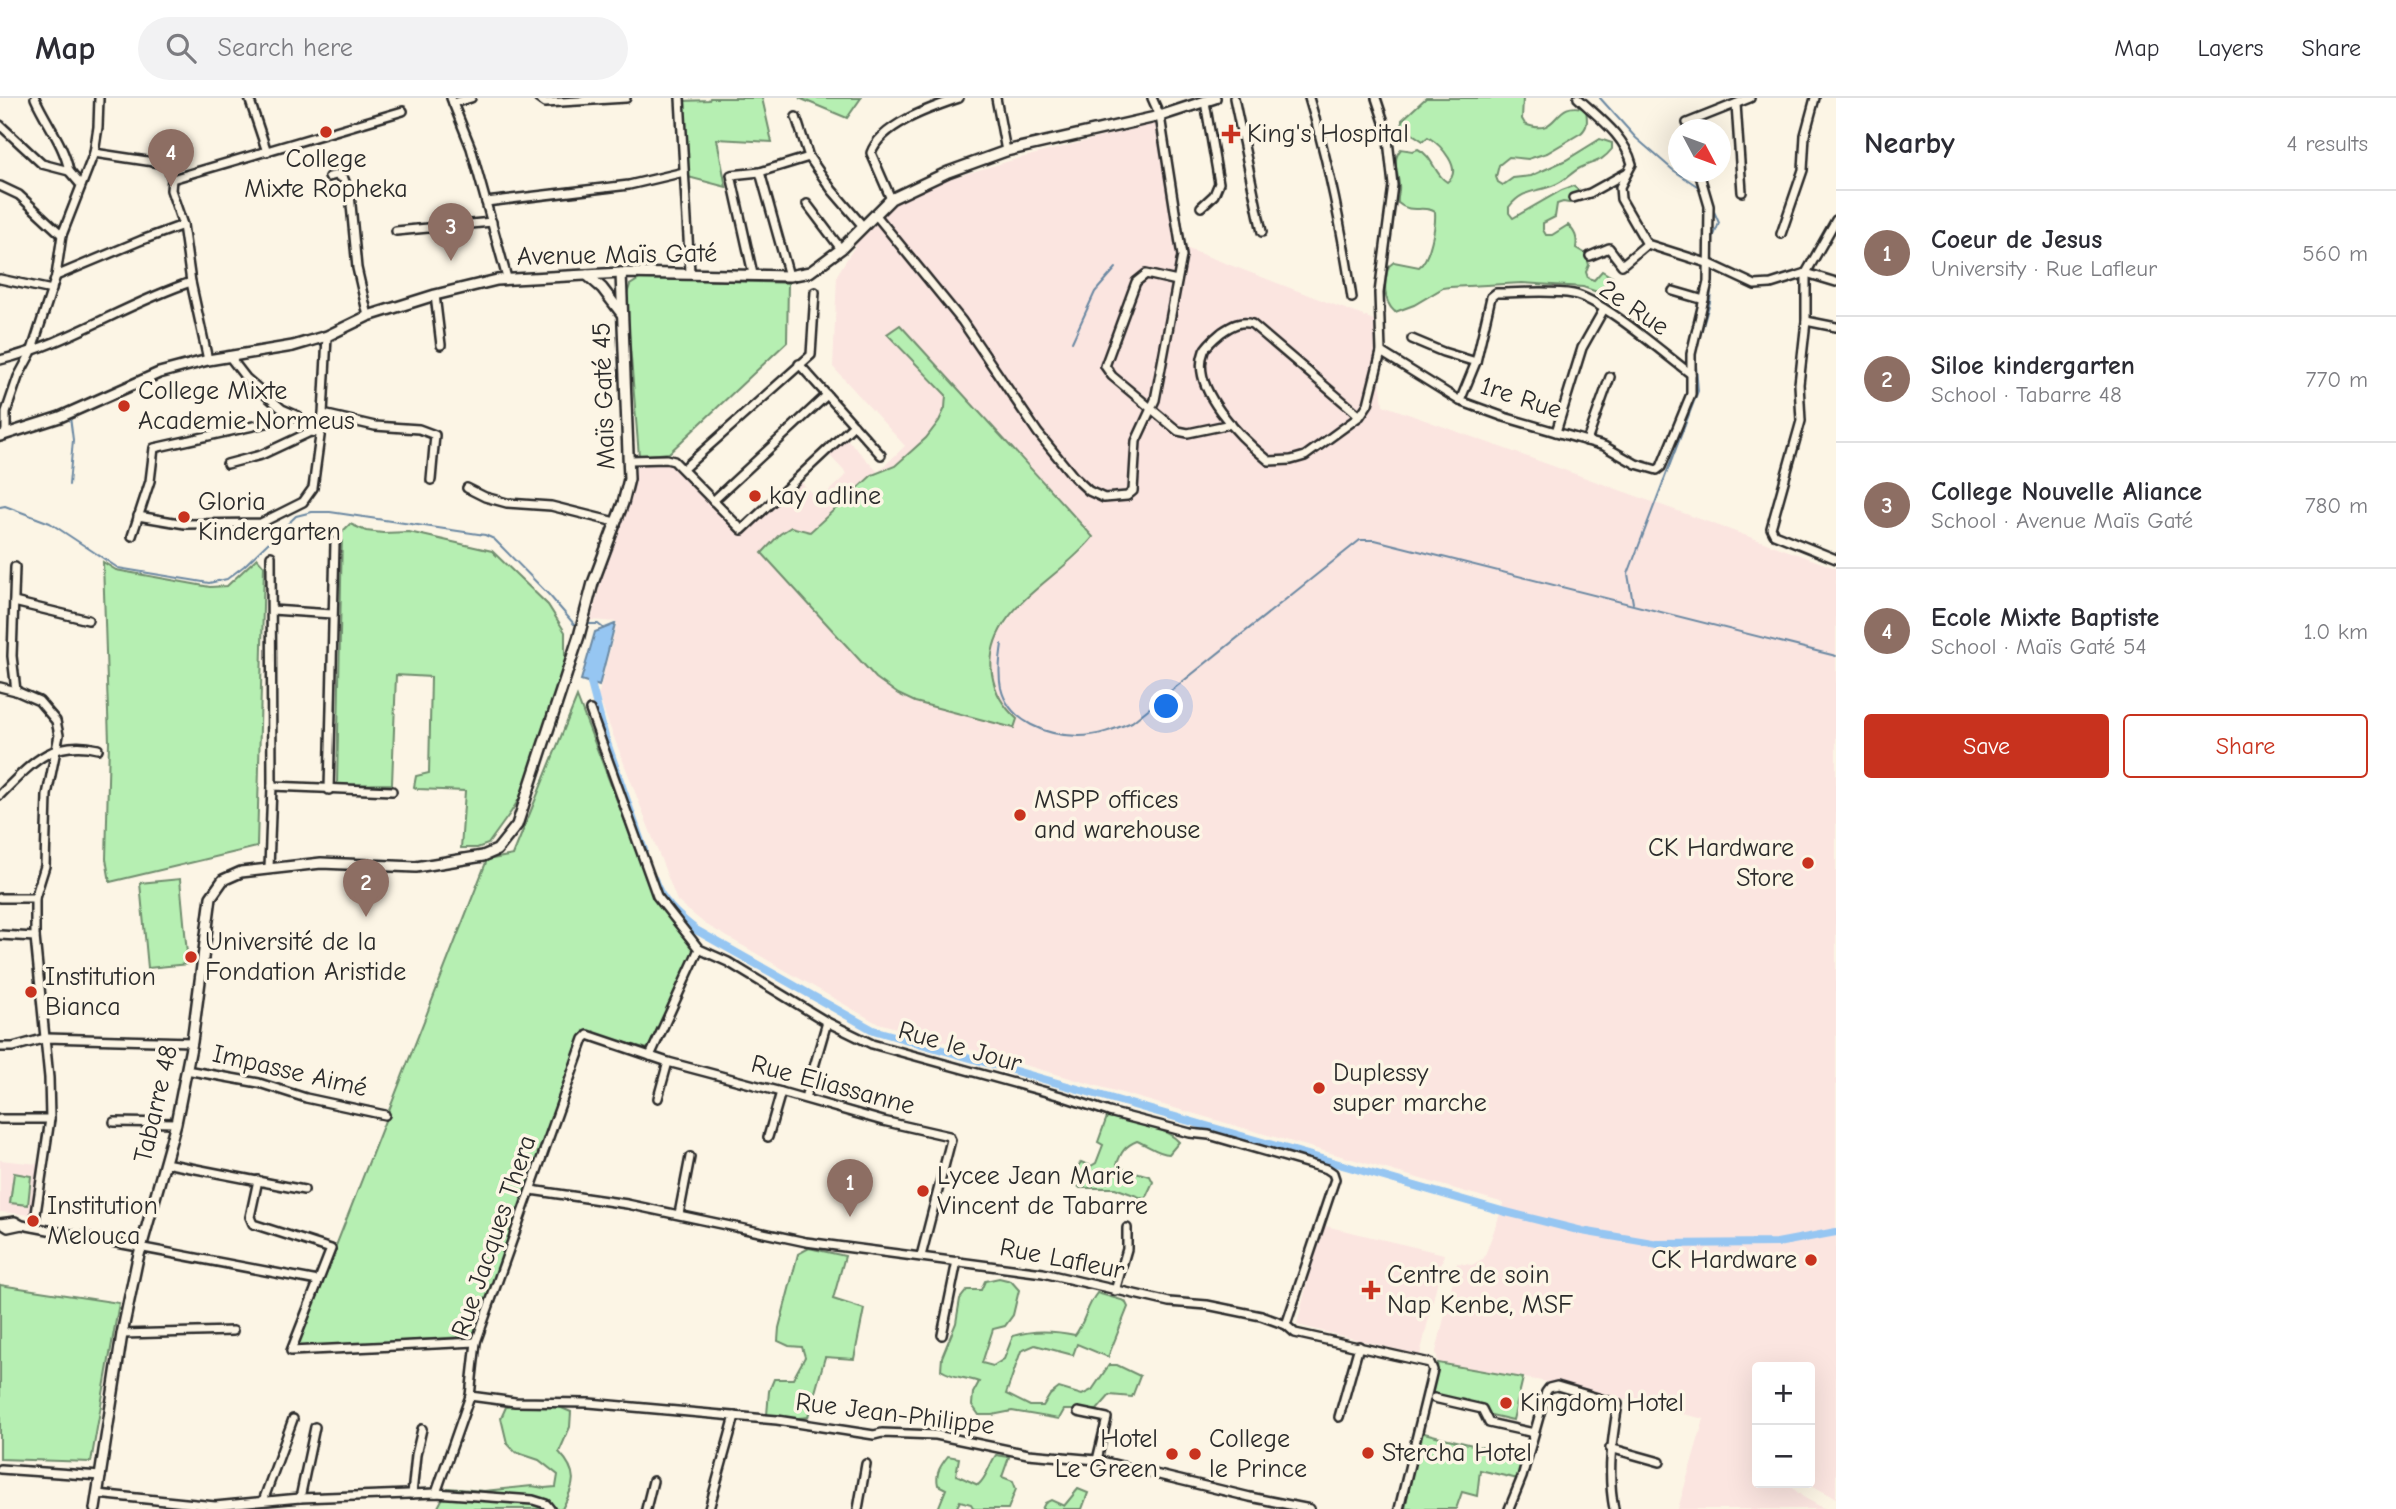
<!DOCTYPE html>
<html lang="en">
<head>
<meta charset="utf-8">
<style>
	body { margin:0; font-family:"Comic Neue",sans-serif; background:#f2f2f3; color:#2b2b33 }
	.controls { position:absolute; right:21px; bottom:21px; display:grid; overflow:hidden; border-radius:7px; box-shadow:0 7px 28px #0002 }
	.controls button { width:63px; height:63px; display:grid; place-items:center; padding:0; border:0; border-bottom:2px solid #e1e1e2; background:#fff; color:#2b2b33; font:35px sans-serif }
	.compass { position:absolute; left:1668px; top:21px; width:63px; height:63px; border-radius:50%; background:#fff; box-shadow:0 7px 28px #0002; rotate:131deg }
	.you { position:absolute; left:1167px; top:609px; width:24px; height:24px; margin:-18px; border:5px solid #fff; border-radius:50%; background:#1a73e8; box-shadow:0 0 0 10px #1a73e833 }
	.badge { display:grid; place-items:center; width:46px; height:46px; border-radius:50%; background:#c8321e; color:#fff; font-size:23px; font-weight:700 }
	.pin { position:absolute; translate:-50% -58px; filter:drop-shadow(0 2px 4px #0008) }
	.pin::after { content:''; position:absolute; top:37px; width:24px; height:21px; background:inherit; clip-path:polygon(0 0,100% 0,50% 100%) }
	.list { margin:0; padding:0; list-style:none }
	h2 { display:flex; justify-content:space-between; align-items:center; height:91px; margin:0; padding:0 28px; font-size:30px }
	h2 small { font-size:23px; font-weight:400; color:#7c7c81 }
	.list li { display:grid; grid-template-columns:46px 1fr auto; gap:21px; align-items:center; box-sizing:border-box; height:126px; padding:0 28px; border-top:2px solid #e1e1e2 }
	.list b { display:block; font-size:26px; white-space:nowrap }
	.list p { margin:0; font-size:23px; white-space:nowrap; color:#7c7c81 }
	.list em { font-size:23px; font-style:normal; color:#7c7c81 }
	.actions { display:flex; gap:14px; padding:21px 28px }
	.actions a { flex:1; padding:16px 0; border:2px solid #c8321e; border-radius:7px; text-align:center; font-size:24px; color:#c8321e }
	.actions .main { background:#c8321e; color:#fff }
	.icon { flex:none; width:38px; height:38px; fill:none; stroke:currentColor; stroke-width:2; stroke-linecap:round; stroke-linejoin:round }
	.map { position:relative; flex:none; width:1836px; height:1411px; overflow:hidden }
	header { display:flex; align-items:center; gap:42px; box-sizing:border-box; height:98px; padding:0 35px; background:#fff; border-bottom:2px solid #e1e1e2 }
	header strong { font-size:33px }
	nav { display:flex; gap:38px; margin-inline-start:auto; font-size:24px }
	.search { width:490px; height:63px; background:#f2f2f3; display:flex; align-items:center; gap:18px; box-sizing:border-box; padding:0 24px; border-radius:38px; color:#7c7c81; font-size:26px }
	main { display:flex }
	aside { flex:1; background:#fff }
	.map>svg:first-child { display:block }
	.built { fill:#fbe5e0; fill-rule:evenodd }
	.green { fill:#b6efb2; stroke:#708d6e; stroke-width:2 }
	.water { fill:#96c6f2; stroke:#6b88a2; stroke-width:2 }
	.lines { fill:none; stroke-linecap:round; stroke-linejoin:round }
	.stream { stroke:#6b88a2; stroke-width:2 }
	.canal { stroke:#96c6f2; stroke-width:8 }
	.minor-casing { stroke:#2b2b2b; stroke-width:12 }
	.tertiary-casing { stroke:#2b2b2b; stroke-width:14 }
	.minor { stroke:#fcf5e5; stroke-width:7 }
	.tertiary { stroke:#fcf5e5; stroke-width:9 }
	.poi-dot { fill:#c8321e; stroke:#fcf5e5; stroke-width:2.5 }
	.labels { text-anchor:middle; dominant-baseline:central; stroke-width:7; stroke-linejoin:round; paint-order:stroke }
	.poi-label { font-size:26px; fill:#2b2b2b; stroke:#fcf5e5; text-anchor:start }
	.street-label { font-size:26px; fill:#2b2b2b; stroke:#fcf5e5 }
</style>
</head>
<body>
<header>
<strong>Map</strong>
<div class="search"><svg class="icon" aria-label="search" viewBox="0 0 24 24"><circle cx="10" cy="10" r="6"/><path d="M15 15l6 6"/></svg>Search here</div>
<nav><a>Map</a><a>Layers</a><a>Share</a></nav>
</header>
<main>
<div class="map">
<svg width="1836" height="1411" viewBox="0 0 1836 1411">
	<rect width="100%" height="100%" fill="#fcf5e5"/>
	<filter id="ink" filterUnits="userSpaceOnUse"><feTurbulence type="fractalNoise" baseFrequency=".0143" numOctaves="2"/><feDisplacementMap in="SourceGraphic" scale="14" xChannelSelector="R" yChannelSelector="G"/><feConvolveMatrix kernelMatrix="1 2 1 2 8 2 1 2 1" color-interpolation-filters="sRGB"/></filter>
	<g filter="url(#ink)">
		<g class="built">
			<path d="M1162,23L1183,149L1374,222L1383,307L1836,470V1400L1807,1385H1810V1269H1757V1385H1787L1803,1399L1825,1411H1678L1704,1321L1553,1285L1438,1265L1436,1254L1457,1165L1472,1167L1484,1160L1504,1105L875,924L705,826L677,803L598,598L617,524L591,522L606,464L638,365L669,363L742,437L800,383L819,402L847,376L829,357L846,340L878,374L905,348L833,269L837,177L871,122L924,88L1013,62ZM900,227L1093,439L1082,454L1025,500L997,538L990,560L993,582L1003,608L1017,621L915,604L898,596L876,580L762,456L780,436L791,429L810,434L854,395L884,373L895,368L926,340L939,323L945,310L946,297L888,237Z"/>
			<path d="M0,1062L38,1066L32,1117L0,1114Z"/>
			<path d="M1321,1127L1444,1156L1420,1257L1297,1227Z"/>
		</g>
		<g class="green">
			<path d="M710,0H762L772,44L717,41L726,89L688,79L682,3L709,2Z"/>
			<path d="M799,0H861L847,20Z"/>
			<path d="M1426,0H1523L1522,21L1525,26C1561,41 1551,0 1586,11C1587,21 1589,28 1581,35L1547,55L1528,61L1509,59L1499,67L1496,79L1498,84L1503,87L1513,80L1531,78L1566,62L1600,41L1612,45V51C1601,65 1594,63 1580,70C1570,75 1565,84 1552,88C1535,94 1522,92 1509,109V115L1513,120L1562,92L1573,88L1583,96L1582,102L1569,105L1563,104L1557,106L1555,119L1543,125V132L1546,137H1552L1568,127C1575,134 1578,140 1576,150L1586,156L1589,167L1586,174L1588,180L1594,182L1602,173L1612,179L1600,195L1583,189L1522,185L1450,189L1443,190L1414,207L1395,214C1382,203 1384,182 1389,168L1394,164L1419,169C1430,161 1436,128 1435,114C1423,106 1412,117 1398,105C1397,98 1400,94 1399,87C1398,73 1391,63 1401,51L1413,53L1418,51C1433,58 1434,76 1447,84C1464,72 1441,47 1428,39L1423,43L1402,29V22Z"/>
			<path d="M641,180L788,185L787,244L669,355L639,358L626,199L630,187Z"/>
			<path d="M900,227L1093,439C1060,482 983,512 992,576C995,595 1003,608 1017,621L1014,630L915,604L898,596L876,580L762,455L780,436L791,429L810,434L872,377L895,368L926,340L939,323L945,310L946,297L887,236Z"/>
			<path d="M350,426L366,433L383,435L409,434L492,453L548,507L565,534V566L547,625L521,698L511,714L488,746L477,750H461L465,693L418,691L414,689L416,678L429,675L431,579L396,577L392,686L337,687L342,434Z"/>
			<path d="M257,460L264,468L257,749L110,784L106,761L109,644L103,464L116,472L210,489L227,488Z"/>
			<path d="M577,599L657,806L696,849L648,951L584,933L477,1238L296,1250L487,762L513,757Z"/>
			<path d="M180,781L188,866L148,870L140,785Z"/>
			<path d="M1107,1019C1129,1022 1165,1028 1179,1044L1169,1056C1159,1056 1147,1047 1137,1043C1125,1048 1121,1054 1117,1066L1121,1070L1150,1078L1153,1084L1145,1101L1115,1090H1080L1073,1083L1074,1074L1081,1064L1091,1068L1096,1065L1103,1047L1098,1044Z"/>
			<path d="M14,1075L31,1078L28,1107L10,1105Z"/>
			<path d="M809,1150L845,1158L833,1201L864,1211L854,1261L825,1259L808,1319L789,1321L767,1317L769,1293L774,1281H793L805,1259L802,1249L789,1248L778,1243L779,1230L798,1156Z"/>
			<path d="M999,1180L1011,1183L1019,1192L1013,1217L1005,1228L993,1231L982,1265L993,1268L1004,1261L1013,1238C1032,1232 1056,1233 1075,1237C1085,1224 1086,1209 1097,1195L1125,1203L1128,1209L1108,1259L1077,1246L1073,1257L1035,1247L1021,1253L1006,1296L1030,1308H1043L1050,1297L1059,1290L1082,1297L1092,1292L1109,1267H1117L1140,1278L1132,1299L1110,1297L1097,1312H1064L1059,1321L1012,1313L992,1317H979L972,1307L973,1295L979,1284C965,1279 953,1280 941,1272L942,1259L956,1225L960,1201L967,1192H981L985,1183Z"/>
			<path d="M0,1187L119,1205L91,1364L0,1361Z"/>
			<path d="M1438,1265L1523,1280L1513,1322L1430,1303Z"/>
			<path d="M525,1307L557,1308L571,1314L570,1329L559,1354C579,1375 575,1387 562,1411H437L448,1390L484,1393L532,1388L544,1390L556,1389L558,1377L539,1362L515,1354L507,1345L501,1320L506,1309Z"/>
			<path d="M1420,1334L1525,1360L1518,1381L1480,1372L1477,1398L1462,1394L1456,1411H1405Z"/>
			<path d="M996,1357L1009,1359L1002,1379L1013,1383L1016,1391L1008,1411H974L971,1406L960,1403L956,1411H938L946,1391L938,1387C935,1375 941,1367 948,1358L959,1360L956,1377L978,1387C988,1378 988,1368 996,1357Z"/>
			<path d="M1078,1391L1088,1395L1082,1411H1042L1045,1405L1051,1402L1064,1408Z"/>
		</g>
		<path class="water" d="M615,526L599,588L581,582L595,534Z"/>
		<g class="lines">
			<g class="stream">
				<path d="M1600,0L1636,40L1673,72L1700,90"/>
				<path d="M1712,109L1719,125L1713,140V164"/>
				<path d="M1072,244L1095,194L1116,170"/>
				<path d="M311,247H323"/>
				<path d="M69,387L73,342L70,319"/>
				<path d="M0,409L5,408L50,425L118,470L209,485L227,481L244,468L296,418L312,414H330L485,437L494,441L550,498L574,526H577"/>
				<path d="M1633,505L1628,476L1698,293L1695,255L1710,204L1713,170"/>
				<path d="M586,526H598L603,530"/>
				<path d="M1002,546C1000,560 998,575 1001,590C1009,624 1047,638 1079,638C1098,638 1115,631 1132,624L1360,442H1375L1836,558"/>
			</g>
			<g class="canal">
				<path d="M591,585L605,639L644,752"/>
				<path d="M654,781C661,803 678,818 696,832L873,932L1502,1113L1582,1133L1658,1146L1777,1145L1836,1134"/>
			</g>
			<g class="minor-casing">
				<g id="minor">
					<path d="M35,0C46,25 64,46 69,73"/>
					<path d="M249,0L267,54"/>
					<path d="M451,0L471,50L507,180"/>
					<path d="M538,0L545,5L626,0"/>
					<path d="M680,0L690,174"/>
					<path d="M996,0L1006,53"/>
					<path d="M1234,0L1262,134"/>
					<path d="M1309,0C1329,66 1342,131 1352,200"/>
					<path d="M1578,0C1598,19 1625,38 1632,66L1620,89L1621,101L1647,146L1710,166L1755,187L1771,186L1806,175L1836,184"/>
					<path d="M453,5L471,0"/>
					<path d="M1736,6L1742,94"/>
					<path d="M796,19L809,59L832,92L862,127"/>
					<path d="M1687,25L1750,0"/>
					<path d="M0,27L42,66L69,73L81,87"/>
					<path d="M94,55L167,66L172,81L171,92L183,127L191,184L208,262"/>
					<path d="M760,74L789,178"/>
					<path d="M329,79L336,77L344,81L350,96L357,170L368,218"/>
					<path d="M172,81L403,13"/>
					<path d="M0,88L19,97L62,137"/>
					<path d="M1573,100L1590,95L1626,75"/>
					<path d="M891,101L871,55C881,26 933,9 959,0"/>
					<path d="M486,104L629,87L684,74"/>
					<path d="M807,106L841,151"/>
					<path d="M1201,109L1214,97L1219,85L1205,4"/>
					<path d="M875,116L962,223L1038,335L1074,379L1089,393L1104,400L1127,398L1133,393L1136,343L1155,302L1182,158L1160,18L1152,0"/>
					<path d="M1836,122L1806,175V223L1799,286L1801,323L1771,430L1774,436L1836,461"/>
					<path d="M396,133L492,124"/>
					<path d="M1781,136L1803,72L1805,37L1815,0"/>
					<path d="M1590,158L1609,150L1622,167L1647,146"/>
					<path d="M753,176L731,77L760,74L809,59"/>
					<path d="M56,178L142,142L183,127"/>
					<path d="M0,181L52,192"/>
					<path d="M1177,183L1146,176L1136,184L1105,268L1112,278L1178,333L1188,335L1231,326"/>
					<path d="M1673,193L1704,202"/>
					<path d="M435,197L441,247"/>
					<path d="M1806,223L1836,229"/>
					<path d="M1412,241L1443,254L1476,264"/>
					<path d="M1381,254L1460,303L1504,319L1604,348L1636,366L1657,372L1661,369L1691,296V256L1708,184L1709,108L1699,74"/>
					<path d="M229,258L246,280L282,311L298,318L310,334L319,335"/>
					<path d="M0,262C67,246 125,206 191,184"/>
					<path d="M799,266L881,357"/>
					<path d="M1460,303L1476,264L1491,199L1496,195C1519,195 1551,192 1573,196C1603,202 1664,256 1691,276"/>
					<path d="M323,316L375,328L419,331L435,337L431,382"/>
					<path d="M1360,318L1252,226C1241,222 1231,228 1222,234C1216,239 1207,246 1204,253C1189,291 1242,341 1269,363L1291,362L1305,358L1360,318L1368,306L1381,254L1379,195L1393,87L1387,33L1376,0"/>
					<path d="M1556,334L1582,250L1604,211"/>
					<path d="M6,335V314L18,279L31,255L56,178L62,137L94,55L98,29L99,0"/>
					<path d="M1587,343L1610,279"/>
					<path d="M630,362L666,361L674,363L742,432L854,327"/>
					<path d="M227,366L261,357L310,334"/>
					<path d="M683,371L811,257L815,194"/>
					<path d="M467,390L485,399L507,405L551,408L615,424"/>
					<path d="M713,403L827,297"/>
					<path d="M138,418L185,426L261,425L303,404L313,390L323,316L327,238"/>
					<path d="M132,438L150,383L154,350L298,318"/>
					<path d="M15,469L12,558L16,593"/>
					<path d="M14,504L88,522"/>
					<path d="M272,512L332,516"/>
					<path d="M0,589L16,593L39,603L56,623L59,637L47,697L45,768L35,800V839L49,980L50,1021L34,1129"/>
					<path d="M590,612L657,798L699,851"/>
					<path d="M272,688L392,693"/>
					<path d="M329,692L335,444"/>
					<path d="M0,697C31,666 52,640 98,651"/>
					<path d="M269,770L272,688L271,458"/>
					<path d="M0,800H35"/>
					<path d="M0,837L35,839"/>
					<path d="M0,949H13L46,940L192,944"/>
					<path d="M650,958L699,851L728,864L827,924L872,946L1061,998L1109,1014L1190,1035L1209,1037L1327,1071L1333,1075L1335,1081L1286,1227"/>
					<path d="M186,972L259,985L306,1000L385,1017"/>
					<path d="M658,1000L668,964"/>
					<path d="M805,1000L827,924"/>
					<path d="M0,1021H50"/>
					<path d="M114,1024L176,1025"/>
					<path d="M768,1039L781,994"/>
					<path d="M165,1065L304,1092"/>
					<path d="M258,1082L250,1119L253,1126L331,1151L291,1253L476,1244"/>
					<path d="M531,1092L627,1106L806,1144L1043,1175L1169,1204L1207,1207L1261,1218L1286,1227L1295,1235L1430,1265L1433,1272L1399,1411"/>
					<path d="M679,1116L690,1059"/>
					<path d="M0,1125L15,1123L22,1127L318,1183"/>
					<path d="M0,1125L8,1130L22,1127"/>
					<path d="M1115,1193L1127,1151V1130"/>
					<path d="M122,1236L233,1233"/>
					<path d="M942,1237L957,1163"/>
					<path d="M470,1298L515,1304L589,1305L777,1322L874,1337L882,1335L936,1337L1028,1356L1097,1362L1250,1399L1310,1411"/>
					<path d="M1434,1300L1482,1311L1489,1325L1534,1335"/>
					<path d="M1078,1314L1107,1320L1097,1362"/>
					<path d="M1339,1319L1359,1248"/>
					<path d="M1610,1350L1660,1364"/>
					<path d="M0,1371L101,1378"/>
					<path d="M436,1395L470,1298L476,1244L584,941L588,937L668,964L781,994L883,1023L949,1038L951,1042L921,1158"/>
					<path d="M97,1396L215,1408L300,1400L436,1395L533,1402L546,1406L550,1411"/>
					<path d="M412,1396L416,1357L422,1331"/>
					<path d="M300,1400L315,1329"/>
					<path d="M263,1403L293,1321"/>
					<path d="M646,1411L653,1383"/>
					<path d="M709,1411L735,1318"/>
					<path d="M858,1411L866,1366"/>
					<path d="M1509,1411L1522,1379L1546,1294L1549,1290L1557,1288L1618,1306C1612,1342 1607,1375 1614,1411"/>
				</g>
			</g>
			<g class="tertiary-casing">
				<g id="tertiary">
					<path d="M587,177L602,190L622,216"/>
					<path d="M0,338L60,319L159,275L208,262L293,248L327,238L368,218L435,197L497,182L621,175L789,178L810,174L841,151L891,101L948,74L1006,53L1160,18L1215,0"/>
					<path d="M95,1411L122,1236L137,1164L176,1025L192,944L211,799L223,782L241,774L321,765L416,769L483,758L497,752L517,727L579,538L593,485L623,405L629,381L621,175"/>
				</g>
			</g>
			<use href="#minor" class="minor"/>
			<use href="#tertiary" class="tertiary"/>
		</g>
	</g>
	<g class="poi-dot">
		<circle cx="326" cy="34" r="7"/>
		<path d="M1227.5 25.5h7v7h7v7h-7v7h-7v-7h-7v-7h7z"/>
		<circle cx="124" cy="308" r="7"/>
		<circle cx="755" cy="398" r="7"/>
		<circle cx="184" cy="419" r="7"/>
		<circle cx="1020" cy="717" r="7"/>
		<circle cx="1808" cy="765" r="7"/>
		<circle cx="191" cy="859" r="7"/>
		<circle cx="31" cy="894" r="7"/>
		<circle cx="1319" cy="990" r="7"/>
		<circle cx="923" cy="1093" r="7"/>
		<circle cx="33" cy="1123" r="7"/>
		<circle cx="1811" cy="1162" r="7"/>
		<path d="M1367.5 1181.5h7v7h7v7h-7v7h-7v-7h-7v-7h7z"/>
		<circle cx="1506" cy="1305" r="7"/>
		<circle cx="1368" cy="1355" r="7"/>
		<circle cx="1172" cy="1356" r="7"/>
		<circle cx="1195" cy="1356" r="7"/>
	</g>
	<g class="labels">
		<g class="poi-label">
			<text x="1247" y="36">King's Hospital</text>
			<text x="326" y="61" text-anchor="middle">College<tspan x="326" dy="30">Mixte Ropheka</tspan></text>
			<text x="138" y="293">College Mixte<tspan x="138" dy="30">Academie Normeus</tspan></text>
			<text x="769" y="398">kay adline</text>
			<text x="198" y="404">Gloria<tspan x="198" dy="30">Kindergarten</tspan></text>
			<text x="1034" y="702">MSPP offices<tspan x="1034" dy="30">and warehouse</tspan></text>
			<text x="1794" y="750" text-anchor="end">CK Hardware<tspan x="1794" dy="30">Store</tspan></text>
			<text x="205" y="844">Université de la<tspan x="205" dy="30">Fondation Aristide</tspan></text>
			<text x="45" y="879">Institution<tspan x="45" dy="30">Bianca</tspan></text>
			<text x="1333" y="975">Duplessy<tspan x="1333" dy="30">super marche</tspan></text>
			<text x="937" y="1078">Lycee Jean Marie<tspan x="937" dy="30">Vincent de Tabarre</tspan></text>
			<text x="47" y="1108">Institution<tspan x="47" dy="30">Melouca</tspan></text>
			<text x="1797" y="1162" text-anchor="end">CK Hardware</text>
			<text x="1387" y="1177">Centre de soin<tspan x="1387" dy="30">Nap Kenbe, MSF</tspan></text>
			<text x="1520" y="1305">Kingdom Hotel</text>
			<text x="1158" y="1341" text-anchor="end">Hotel<tspan x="1158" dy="30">Le Green</tspan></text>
			<text x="1209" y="1341">College<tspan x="1209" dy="30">le Prince</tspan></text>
			<text x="1382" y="1355">Stercha Hotel</text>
		</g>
		<g class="street-label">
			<text transform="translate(617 157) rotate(-1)">Avenue Maïs Gaté</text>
			<text transform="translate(1634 210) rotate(34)">2e Rue</text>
			<text transform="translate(604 298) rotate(-92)">Maïs Gaté 45</text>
			<text transform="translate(1521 300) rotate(18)">1re Rue</text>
			<text transform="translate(960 949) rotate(16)">Rue le Jour</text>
			<text transform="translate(290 973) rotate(13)">Impasse Aimé</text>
			<text transform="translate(833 987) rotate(15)">Rue Eliassanne</text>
			<text transform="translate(156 1006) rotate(-77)">Tabarre 48</text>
			<text transform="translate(494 1138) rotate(-71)">Rue Jacques Thera</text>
			<text transform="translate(1062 1161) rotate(11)">Rue Lafleur</text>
			<text transform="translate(895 1316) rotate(7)">Rue Jean-Philippe</text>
		</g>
	</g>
</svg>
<div class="controls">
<button>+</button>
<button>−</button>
</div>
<svg class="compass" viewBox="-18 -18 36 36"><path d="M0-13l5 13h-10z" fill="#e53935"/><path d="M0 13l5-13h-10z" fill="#7c7c81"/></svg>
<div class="you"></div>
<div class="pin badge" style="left:850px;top:1119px;background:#8d6e63">1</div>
<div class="pin badge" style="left:366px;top:819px;background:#8d6e63">2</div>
<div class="pin badge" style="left:451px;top:163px;background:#8d6e63">3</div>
<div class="pin badge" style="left:171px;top:89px;background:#8d6e63">4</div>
</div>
<aside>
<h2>Nearby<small>4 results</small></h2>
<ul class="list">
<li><span class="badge" style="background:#8d6e63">1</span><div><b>Coeur de Jesus</b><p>University · Rue Lafleur</p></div><em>560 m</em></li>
<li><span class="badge" style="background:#8d6e63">2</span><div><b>Siloe kindergarten</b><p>School · Tabarre 48</p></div><em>770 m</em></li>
<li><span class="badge" style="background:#8d6e63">3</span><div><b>College Nouvelle Aliance</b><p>School · Avenue Maïs Gaté</p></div><em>780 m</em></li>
<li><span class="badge" style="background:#8d6e63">4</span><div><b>Ecole Mixte Baptiste</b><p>School · Maïs Gaté 54</p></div><em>1.0 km</em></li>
</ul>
<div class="actions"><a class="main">Save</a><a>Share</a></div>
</aside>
</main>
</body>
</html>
